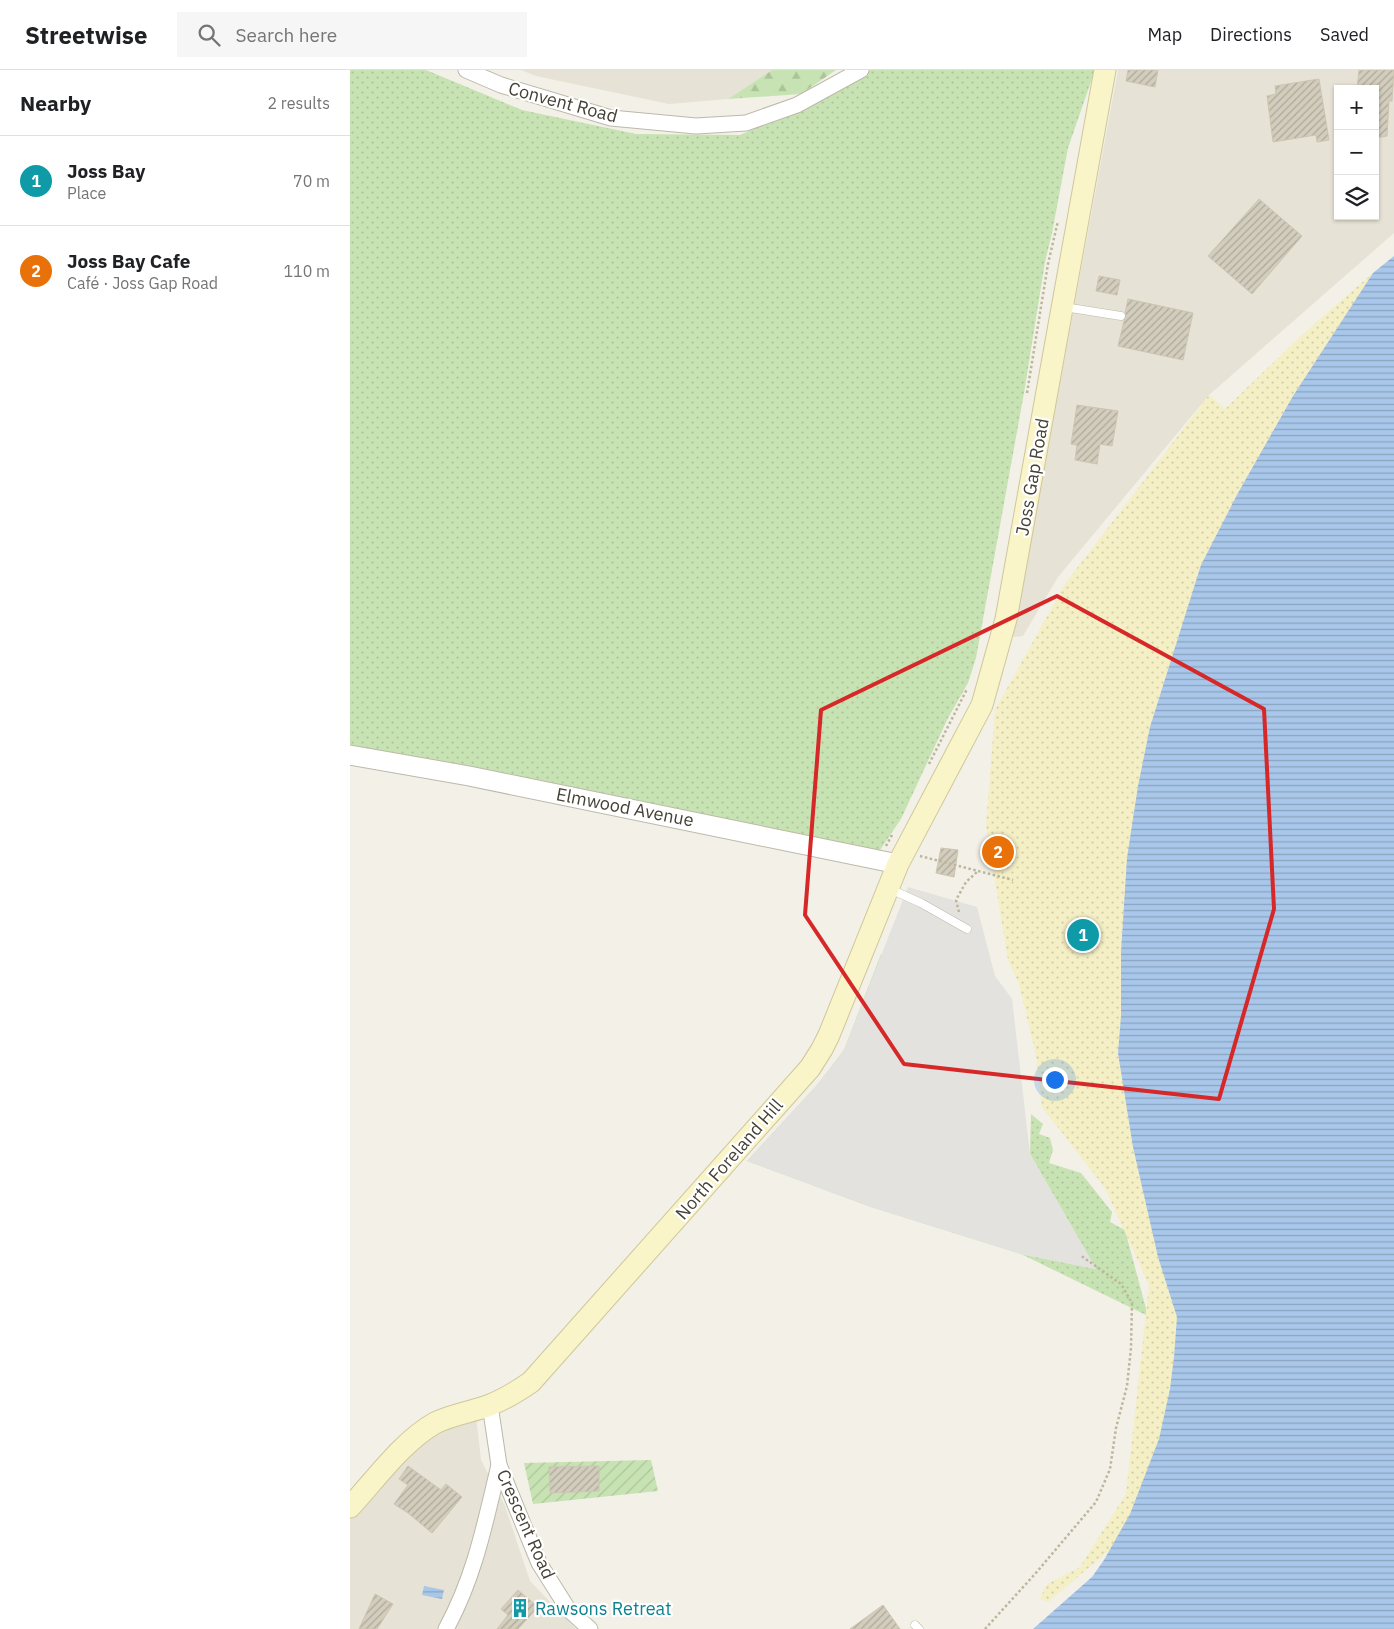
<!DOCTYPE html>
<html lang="en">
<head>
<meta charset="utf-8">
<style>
	body { margin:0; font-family:"IBM Plex Sans",sans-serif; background:#f6f6f6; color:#202124 }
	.controls { position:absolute; right:15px; top:15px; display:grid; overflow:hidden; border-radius:0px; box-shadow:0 1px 4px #0004 }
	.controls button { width:45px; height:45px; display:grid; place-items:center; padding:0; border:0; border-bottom:1px solid #e0e0e0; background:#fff; color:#202124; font:25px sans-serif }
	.you { position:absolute; left:704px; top:1009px; width:18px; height:18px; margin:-12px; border:4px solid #fff; border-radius:50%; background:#1a73e8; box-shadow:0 0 0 8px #1a73e833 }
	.badge { display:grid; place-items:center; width:32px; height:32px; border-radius:50%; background:#b45309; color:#fff; font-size:16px; font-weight:700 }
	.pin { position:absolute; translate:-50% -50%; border:2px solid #fff; box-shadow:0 1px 5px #0006 }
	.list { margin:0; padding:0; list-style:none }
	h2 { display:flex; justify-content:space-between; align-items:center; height:65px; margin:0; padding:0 20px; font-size:21px }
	h2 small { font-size:16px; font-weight:400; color:#757577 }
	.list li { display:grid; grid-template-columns:32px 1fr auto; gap:15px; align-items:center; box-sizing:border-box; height:90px; padding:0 20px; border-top:1px solid #e0e0e0 }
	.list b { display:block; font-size:19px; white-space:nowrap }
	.list p { margin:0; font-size:16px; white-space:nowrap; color:#757577 }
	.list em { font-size:16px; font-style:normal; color:#757577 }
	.icon { flex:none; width:28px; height:28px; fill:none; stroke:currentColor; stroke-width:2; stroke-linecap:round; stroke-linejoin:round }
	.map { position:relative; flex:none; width:1044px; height:1559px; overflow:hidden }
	header { display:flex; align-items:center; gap:30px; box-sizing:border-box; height:70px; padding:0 25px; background:#fff; border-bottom:1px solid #e0e0e0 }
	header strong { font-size:24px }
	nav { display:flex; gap:28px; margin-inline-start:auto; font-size:18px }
	.search { width:350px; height:45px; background:#f6f6f6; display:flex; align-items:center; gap:12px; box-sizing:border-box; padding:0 18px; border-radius:0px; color:#757577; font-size:19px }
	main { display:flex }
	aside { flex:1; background:#fff }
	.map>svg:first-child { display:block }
	.residential { fill:#e6e2d5; fill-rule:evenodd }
	.grass { fill:url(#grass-dots) }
	.forest { fill:url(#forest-firs) }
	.sand { fill:url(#sand-dots) }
	.garden { fill:url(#garden-furrows); fill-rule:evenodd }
	.parking { fill:#e3e2df }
	.water { fill:url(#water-rules) }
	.building { fill:url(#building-hatch); stroke:#cdc5b1 }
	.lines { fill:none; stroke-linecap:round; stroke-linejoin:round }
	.service-casing { stroke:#bdb9aa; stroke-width:9 }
	.minor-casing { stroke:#bdb9aa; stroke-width:17 }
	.tertiary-casing { stroke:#bdb9aa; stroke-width:21 }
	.secondary-casing { stroke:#cec79a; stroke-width:23 }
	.path { stroke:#bdb69d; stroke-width:2.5; stroke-dasharray:2.5 2.5; stroke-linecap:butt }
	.service { stroke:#fff; stroke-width:8 }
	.minor { stroke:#fff; stroke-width:15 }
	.tertiary { stroke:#fff; stroke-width:19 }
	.secondary { stroke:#faf4c9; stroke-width:21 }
	.marked { fill:none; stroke:#d62828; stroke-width:4; stroke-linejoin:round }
	.labels { text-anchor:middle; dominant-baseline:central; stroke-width:4.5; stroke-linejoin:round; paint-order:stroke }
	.street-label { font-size:18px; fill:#454136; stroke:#fff }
	.culture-label { font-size:18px; fill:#0d838f; stroke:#fff; text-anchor:start }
</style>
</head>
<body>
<header>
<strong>Streetwise</strong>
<div class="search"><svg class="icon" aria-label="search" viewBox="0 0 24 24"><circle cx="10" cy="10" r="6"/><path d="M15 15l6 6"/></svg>Search here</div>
<nav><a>Map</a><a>Directions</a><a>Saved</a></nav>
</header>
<main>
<aside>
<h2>Nearby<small>2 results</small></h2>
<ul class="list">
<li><span class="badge" style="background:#0f9aa8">1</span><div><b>Joss Bay</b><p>Place</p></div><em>70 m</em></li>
<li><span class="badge" style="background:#e8710a">2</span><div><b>Joss Bay Cafe</b><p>Café · Joss Gap Road</p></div><em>110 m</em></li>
</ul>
</aside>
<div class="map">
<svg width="1044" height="1559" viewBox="0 0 1044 1559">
	<defs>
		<pattern id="grass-dots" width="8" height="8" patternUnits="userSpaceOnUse" patternTransform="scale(1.25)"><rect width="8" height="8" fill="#c8e3b3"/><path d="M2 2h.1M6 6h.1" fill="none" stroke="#adc49b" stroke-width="1.8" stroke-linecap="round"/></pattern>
		<pattern id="forest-firs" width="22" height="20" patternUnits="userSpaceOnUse" patternTransform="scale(1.25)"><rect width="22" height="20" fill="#c8e3b3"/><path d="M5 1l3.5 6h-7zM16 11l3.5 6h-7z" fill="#adc49b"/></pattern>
		<pattern id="sand-dots" width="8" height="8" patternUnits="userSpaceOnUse" patternTransform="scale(1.25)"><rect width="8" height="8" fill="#f4efc5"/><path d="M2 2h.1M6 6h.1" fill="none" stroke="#d3ceaa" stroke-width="1.8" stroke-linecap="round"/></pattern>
		<pattern id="garden-furrows" width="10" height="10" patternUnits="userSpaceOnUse" patternTransform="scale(1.25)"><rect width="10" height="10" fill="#c8e3b3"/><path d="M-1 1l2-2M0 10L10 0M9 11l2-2" fill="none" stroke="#adc49b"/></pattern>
		<pattern id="water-rules" width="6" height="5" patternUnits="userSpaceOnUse" patternTransform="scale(1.25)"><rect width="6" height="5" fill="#a8c7ea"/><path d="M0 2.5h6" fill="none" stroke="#8ba3be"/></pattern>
		<pattern id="building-hatch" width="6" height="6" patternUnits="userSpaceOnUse" patternTransform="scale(1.25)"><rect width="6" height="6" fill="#d3cdbd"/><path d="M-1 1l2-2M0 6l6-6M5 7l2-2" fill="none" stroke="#ada89a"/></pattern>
	</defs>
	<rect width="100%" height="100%" fill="#f2f0e7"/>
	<g class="residential">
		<path d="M171,0H422L378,29L319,34L186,6Z"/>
		<path d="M768,0H1044V163L859,325L708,507L673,566L663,567ZM988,19H1025V146H988Z"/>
		<path d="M126,1346L131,1390L155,1436L180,1511L226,1559H0V1448L31,1412L75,1371L91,1361Z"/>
	</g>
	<g class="grass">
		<path d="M0,0H76L172,40L286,64L390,65L450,38L519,0H745L718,78L702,163L695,192L674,323L626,588L618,613L598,648L551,749L530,780L435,764L294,732L73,688L0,676Z"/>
		<path d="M531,884L671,1184L746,1199L680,1084L681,1044L693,1054L689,1064L700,1068L703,1080L699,1093L731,1103L762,1142L760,1152L775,1160L798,1246L671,1184L521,1137L397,1091L467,1015L494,980Z"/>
	</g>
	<path class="forest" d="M422,0H486L451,24L378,29Z"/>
	<path class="sand" d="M1023,203L897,487L836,1266L812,1391L762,1478L698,1532L690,1529L696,1515L730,1497L776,1424L799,1215L755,1118L692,1037L686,985L669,914L658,890L636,756L645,640L715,514L859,325L875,339L953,264Z"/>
	<path class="garden" d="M301,1390L308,1421L183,1434L174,1393ZM249,1396L248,1421L200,1423L199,1397Z"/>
	<path class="parking" d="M558,817L627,837L645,906L662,929L680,1084L746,1199L671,1184L521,1137L397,1091L467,1015L494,980Z"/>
	<g class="water">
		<path d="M1044,186V1559H683L742,1507L754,1490L780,1444L809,1369L820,1319L824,1287L827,1247L808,1187L783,1077L768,983L771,946V882L777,788L788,716L800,657L851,495L888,423L943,326L1023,203Z"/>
		<path d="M74,1516L94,1520L92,1529L72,1525Z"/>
	</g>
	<g class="building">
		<path d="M778,0H808L805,17L776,11Z"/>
		<path d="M1009,0H1044L1042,31H1039L1037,66L1025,68V19H1007Z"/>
		<path d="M969,9L979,70L967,72L966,65L923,72L917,26L926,24L925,16Z"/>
		<path d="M909,129L952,166L902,224L858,186Z"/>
		<path d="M749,206L770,210L767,225L746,221Z"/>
		<path d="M778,229L843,243L833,290L768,276L774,251L776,247L775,243Z"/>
		<path d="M727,335L768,341L762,376L750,374L747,394L725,390L727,375L721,374Z"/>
		<path d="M652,768L657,793L644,795L639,771Z"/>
		<path d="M591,778L608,780L604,807L586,803Z"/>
		<path d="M58,1396L91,1420L96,1414L112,1427L82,1463L58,1443L44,1434L58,1415L49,1409Z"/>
		<path d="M249,1396V1421L200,1423L199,1397Z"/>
		<path d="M168,1520L188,1537L168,1559H147L158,1545L151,1539Z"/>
		<path d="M25,1524L43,1534L27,1559H9Z"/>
		<path d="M533,1535L550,1559H500Z"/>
	</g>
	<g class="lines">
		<g class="service-casing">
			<g id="service">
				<path d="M714,237L771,246"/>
				<path d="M540,819L571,833L617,859"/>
				<path d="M565,1555L569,1559"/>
			</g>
		</g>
		<g class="minor-casing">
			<g id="minor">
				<path d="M116,0L151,15L261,48L346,56L396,53L447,35L511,0"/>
				<path d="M140,1335L149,1395L189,1493L218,1539L240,1559"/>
				<path d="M96,1559C125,1506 135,1453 149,1395"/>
			</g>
		</g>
		<g class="tertiary-casing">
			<path id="tertiary" d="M0,685L119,706L548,794"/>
		</g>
		<g class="secondary-casing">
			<path id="secondary" d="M0,1437C25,1410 53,1371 85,1353C103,1344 122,1342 140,1335C155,1329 168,1321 181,1312L460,998L472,979L479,965L548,794L632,635L656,549L755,0"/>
		</g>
		<g class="path">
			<path d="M677,323L698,194L708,151"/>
			<path d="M579,694L617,619"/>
			<path d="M536,776L542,765"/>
			<path d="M570,786L663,810"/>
			<path d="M609,842L606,830L616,812L628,801"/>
			<path d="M635,1559L685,1504L746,1432L760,1399L766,1358L777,1316L781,1278L782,1233L771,1214L730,1185"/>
		</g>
		<use href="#service" class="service"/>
		<use href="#minor" class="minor"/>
		<use href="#tertiary" class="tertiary"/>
		<use href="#secondary" class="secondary"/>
	</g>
	<path class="marked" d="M707,526L914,639L924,839L869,1029L554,994L455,845L471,640Z"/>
	<defs>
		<g id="building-bare" transform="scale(1.5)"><path d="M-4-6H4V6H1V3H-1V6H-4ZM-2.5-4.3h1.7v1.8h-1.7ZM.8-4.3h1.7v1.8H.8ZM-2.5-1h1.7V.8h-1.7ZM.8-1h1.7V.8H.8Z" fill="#0f9aa8" stroke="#fff" stroke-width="2.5" paint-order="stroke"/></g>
	</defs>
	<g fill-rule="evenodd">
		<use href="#building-bare" x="170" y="1538"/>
	</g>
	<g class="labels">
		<g class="street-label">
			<text transform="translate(213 32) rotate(15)">Convent Road</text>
			<text transform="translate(682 407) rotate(-80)">Joss Gap Road</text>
			<text transform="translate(275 737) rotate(11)">Elmwood Avenue</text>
			<text transform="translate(379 1089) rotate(-49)">North Foreland Hill</text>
			<text transform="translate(176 1454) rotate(66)">Crescent Road</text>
		</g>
		<g class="culture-label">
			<text x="185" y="1538">Rawsons Retreat</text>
		</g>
	</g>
</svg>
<div class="controls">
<button>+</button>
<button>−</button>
<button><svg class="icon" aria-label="layers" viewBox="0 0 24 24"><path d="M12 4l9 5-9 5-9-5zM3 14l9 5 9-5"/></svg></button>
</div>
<div class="you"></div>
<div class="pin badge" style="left:733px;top:865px;background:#0f9aa8">1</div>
<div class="pin badge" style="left:648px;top:782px;background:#e8710a">2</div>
</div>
</main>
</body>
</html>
